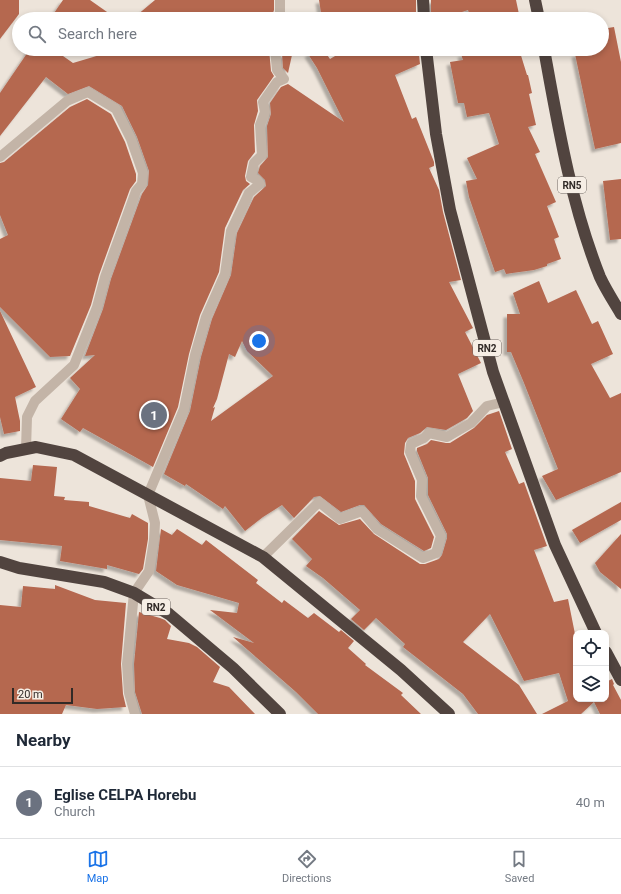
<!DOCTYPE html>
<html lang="en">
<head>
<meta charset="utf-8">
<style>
	body { margin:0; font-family:Roboto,sans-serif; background:#f2f2f3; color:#1f2937 }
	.controls { position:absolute; right:12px; bottom:12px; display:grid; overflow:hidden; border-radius:8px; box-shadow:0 2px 6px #0003 }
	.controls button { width:36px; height:36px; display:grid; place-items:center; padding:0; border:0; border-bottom:1px solid #e0e1e3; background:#fff; color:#1f2937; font:20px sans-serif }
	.scale { position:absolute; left:12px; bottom:10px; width:61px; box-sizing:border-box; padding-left:4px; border:2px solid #312a27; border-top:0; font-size:11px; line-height:14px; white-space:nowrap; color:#312a27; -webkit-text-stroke:3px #f6eee5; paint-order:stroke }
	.you { position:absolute; left:259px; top:341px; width:14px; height:14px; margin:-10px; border:3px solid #fff; border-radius:50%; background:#1a73e8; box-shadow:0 0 0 6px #1a73e833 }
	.badge { display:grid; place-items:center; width:26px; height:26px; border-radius:50%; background:#1a73e8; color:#fff; font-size:13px; font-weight:700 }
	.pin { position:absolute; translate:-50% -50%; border:2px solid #fff; box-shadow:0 1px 4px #0006 }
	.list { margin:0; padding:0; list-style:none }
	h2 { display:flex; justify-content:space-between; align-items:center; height:52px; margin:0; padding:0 16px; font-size:17px }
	h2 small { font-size:13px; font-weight:400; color:#747a83 }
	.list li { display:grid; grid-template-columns:26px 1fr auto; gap:12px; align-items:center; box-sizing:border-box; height:72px; padding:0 16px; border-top:1px solid #e0e1e3 }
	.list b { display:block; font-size:15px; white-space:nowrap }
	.list p { margin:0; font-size:13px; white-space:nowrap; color:#747a83 }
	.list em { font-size:13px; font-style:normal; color:#747a83 }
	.icon { flex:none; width:22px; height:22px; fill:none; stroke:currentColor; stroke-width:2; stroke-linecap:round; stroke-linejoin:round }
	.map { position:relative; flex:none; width:621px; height:714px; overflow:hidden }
	.search { position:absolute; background:#fff; box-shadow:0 2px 6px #0003; left:12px; right:12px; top:12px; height:44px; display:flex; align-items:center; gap:10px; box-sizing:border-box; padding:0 14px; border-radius:22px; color:#747a83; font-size:15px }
	.sheet { height:124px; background:#fff }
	nav { display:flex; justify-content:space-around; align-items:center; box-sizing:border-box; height:56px; border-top:1px solid #e0e1e3; background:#fff; font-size:11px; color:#747a83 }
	nav a { display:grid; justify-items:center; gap:2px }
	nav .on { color:#1a73e8 }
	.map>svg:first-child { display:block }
	.building { fill:#b56750; fill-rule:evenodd; filter:url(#shadow) }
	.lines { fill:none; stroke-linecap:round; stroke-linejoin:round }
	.street { stroke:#c3b4a7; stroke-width:10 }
	.highway { stroke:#51443f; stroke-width:12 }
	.labels { text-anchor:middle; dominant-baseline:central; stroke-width:3; stroke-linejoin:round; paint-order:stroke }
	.shield { fill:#f6eee5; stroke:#6c6560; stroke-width:1 }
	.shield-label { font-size:10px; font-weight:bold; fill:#312a27 }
</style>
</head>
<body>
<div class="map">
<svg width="621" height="714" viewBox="0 0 621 714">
	<defs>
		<filter id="shadow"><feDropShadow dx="-3.5" dy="3.5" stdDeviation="1" flood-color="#0004"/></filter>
	</defs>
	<rect width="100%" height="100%" fill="#ede4da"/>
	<g class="building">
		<path d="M0,0H19V14L0,39Z"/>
		<path d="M63,0H90L117,19H50Z"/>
		<path d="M155,0H274V10L271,19H131L135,15L136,16Z"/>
		<path d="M319,0H416V19H322Z"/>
		<path d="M431,0H516L520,19H471L468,10L441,19H431Z"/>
		<path d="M614,27L621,62V143L595,149L575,54L588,51V49H602V29Z"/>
		<path d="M30,49H53L73,63L100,55L96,49H269L271,71L274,76L257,100L258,111L254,125L255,152L248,161L245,176L246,181L250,184L243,190L225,228L219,272L200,315L189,354L178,407L153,467L83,428L80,432L61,419L80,389L70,378L95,355L85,356L103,309L111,279L142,194L148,185L149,171L137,137L122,106L89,86L68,94L46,77L0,136V93Z"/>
		<path d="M316,49H323L330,59L347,49H416L419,55L420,64L395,75L412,119L416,117L434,162V166L429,168L439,190L443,212L461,280L449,282L473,328L465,332L481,363L458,374L473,411L467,418L446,430L427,427L420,433L408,438L405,443L404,454L415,481V499L434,537L431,548L424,551L381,524L364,505H360L341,512L320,496L314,497L294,518L282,505L263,517L245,531L225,506L223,509L186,484L185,486L164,474L190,411L201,357L212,319L231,275L237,233L254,197L266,186L265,180L258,173L260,166L268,157L267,126L271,114L270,103L281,87L288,84L344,122L317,68L308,54ZM242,341L247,351L273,376L211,421L215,407L213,408L217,399L229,354L235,357Z"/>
		<path d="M479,49H519L527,75H528L532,93L529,94L536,125L528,127L540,152L535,154L556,202L547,206L559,237L554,239L561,259L547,264V266L534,270L506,274L504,269L495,272L469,197L466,181L477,179L467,158L499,144L489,113L467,117L464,103H458L450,62L463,60L461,54L480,51Z"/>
		<path d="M282,53L292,55L288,73L283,68Z"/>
		<path d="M87,99L111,114L125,142L136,174V181L130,189L99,275L91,305L70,356L50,357L0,307V239L8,235L0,215V163L4,162L70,107Z"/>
		<path d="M621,179V239L610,240L603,181Z"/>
		<path d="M539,281L548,303L576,290L592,324L598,321L613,354L591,364L610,398L621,393V472L556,500L542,476L558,469L524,383L511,352H507V314H520L513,293Z"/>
		<path d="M0,311L36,387L15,397L20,421V431L4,434L0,417Z"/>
		<path d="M499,411L512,449L505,452L519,484L524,482L547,546L534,550L554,602L568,599L576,639V699H606V682L612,679L614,684L613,685L621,700V714H600L594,702L581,714H542L568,701L559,673L524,681L490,614L463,642L519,685L537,714H478L463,694L403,647L405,644L376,618L364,630L351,619L360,610L323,578L306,566L312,559L292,539L319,511L339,525L360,519L374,534L420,564H425L439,559L442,555L447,538V534L428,495V478L417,451V448L427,444L431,440L446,443H450L474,428L487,415Z"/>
		<path d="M33,465L57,467L54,496L65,497L64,500L89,502V506L130,518L132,514L148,523V539L143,569L139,574L107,565V569L60,561L62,546L0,540V478L31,481Z"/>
		<path d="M621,502V520L580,543L572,530Z"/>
		<path d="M161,529L172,535L177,529L202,545L206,540L258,580L256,583L282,603L284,600L308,618L314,613L339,632L341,630L354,641L348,648L366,664L365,665L403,693L401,695L421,714H318L296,692L233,637L254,643L210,610L237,613L239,603L177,585L156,571Z"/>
		<path d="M621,534V589L600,572L595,563Z"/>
		<path d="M55,585L95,600L126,603L121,664L123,694L126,707L97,709L66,705L62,714H0V605L21,607L23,586L55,589Z"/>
		<path d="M139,612L160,618L165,620L171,626L167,639L189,643L197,647L220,667L213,682L229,687L255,714H142L135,692L134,664Z"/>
	</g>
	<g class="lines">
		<g class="street">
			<path d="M280,0V19"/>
			<path d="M0,157L67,101L88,92L116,109L131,139L143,173L142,184L136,191L105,277L97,307L74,365L35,401L27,417L26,449"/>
			<path d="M263,557L319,502L340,519L362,511L377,529L423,558L436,553L441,536L421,496L422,480L410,452L411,444L424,438L429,433L447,437L471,423L487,406L504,402"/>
			<path d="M135,714L129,693L127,664L134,593L149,571L154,540L155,523L148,495L184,409L195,355L206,317L225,274L231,231L249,193L260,184L257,180L251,177L254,163L262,155L260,125L265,112L263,102L277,82L284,79L277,70L275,49"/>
		</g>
		<g class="highway">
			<path d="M423,0L424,19"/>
			<path d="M535,0L539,19"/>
			<path d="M426,49L436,134L450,210L493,372L555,545L596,633"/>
			<path d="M544,49C558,126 571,204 600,277C606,290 614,302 621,314"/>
			<path d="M0,456L6,453L36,447L74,455L263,557L401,670L449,714"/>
			<path d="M0,562L19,568L104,582L134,593L169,614L233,668L280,714"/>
			<path d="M606,652L621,680"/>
		</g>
	</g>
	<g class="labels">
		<g class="shield">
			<rect x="558" y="177" width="28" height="16" rx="3"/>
			<rect x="473" y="340" width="28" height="16" rx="3"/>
			<rect x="142" y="599" width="28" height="16" rx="3"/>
		</g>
		<g class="shield-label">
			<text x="572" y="185">RN5</text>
			<text x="487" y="348">RN2</text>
			<text x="156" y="607">RN2</text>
		</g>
	</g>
</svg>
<div class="controls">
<button><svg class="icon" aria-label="locate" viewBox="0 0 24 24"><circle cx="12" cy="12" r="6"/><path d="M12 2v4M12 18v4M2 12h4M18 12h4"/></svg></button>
<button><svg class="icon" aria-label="layers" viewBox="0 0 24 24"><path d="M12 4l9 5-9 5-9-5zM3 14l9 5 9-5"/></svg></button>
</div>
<div class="scale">20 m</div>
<div class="you"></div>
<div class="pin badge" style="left:154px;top:415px;background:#6b7280">1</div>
<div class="search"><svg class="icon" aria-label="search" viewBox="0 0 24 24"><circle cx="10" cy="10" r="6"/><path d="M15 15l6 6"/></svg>Search here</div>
</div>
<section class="sheet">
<h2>Nearby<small></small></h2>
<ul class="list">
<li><span class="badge" style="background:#6b7280">1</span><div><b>Eglise CELPA Horebu</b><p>Church</p></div><em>40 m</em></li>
</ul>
</section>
<nav>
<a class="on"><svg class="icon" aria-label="map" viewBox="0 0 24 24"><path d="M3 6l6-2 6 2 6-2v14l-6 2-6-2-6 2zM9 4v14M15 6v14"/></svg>Map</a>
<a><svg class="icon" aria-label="directions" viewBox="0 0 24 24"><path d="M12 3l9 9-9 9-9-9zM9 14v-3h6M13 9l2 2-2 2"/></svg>Directions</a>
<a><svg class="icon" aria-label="saved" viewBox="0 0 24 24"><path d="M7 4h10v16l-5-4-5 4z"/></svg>Saved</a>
</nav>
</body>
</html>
